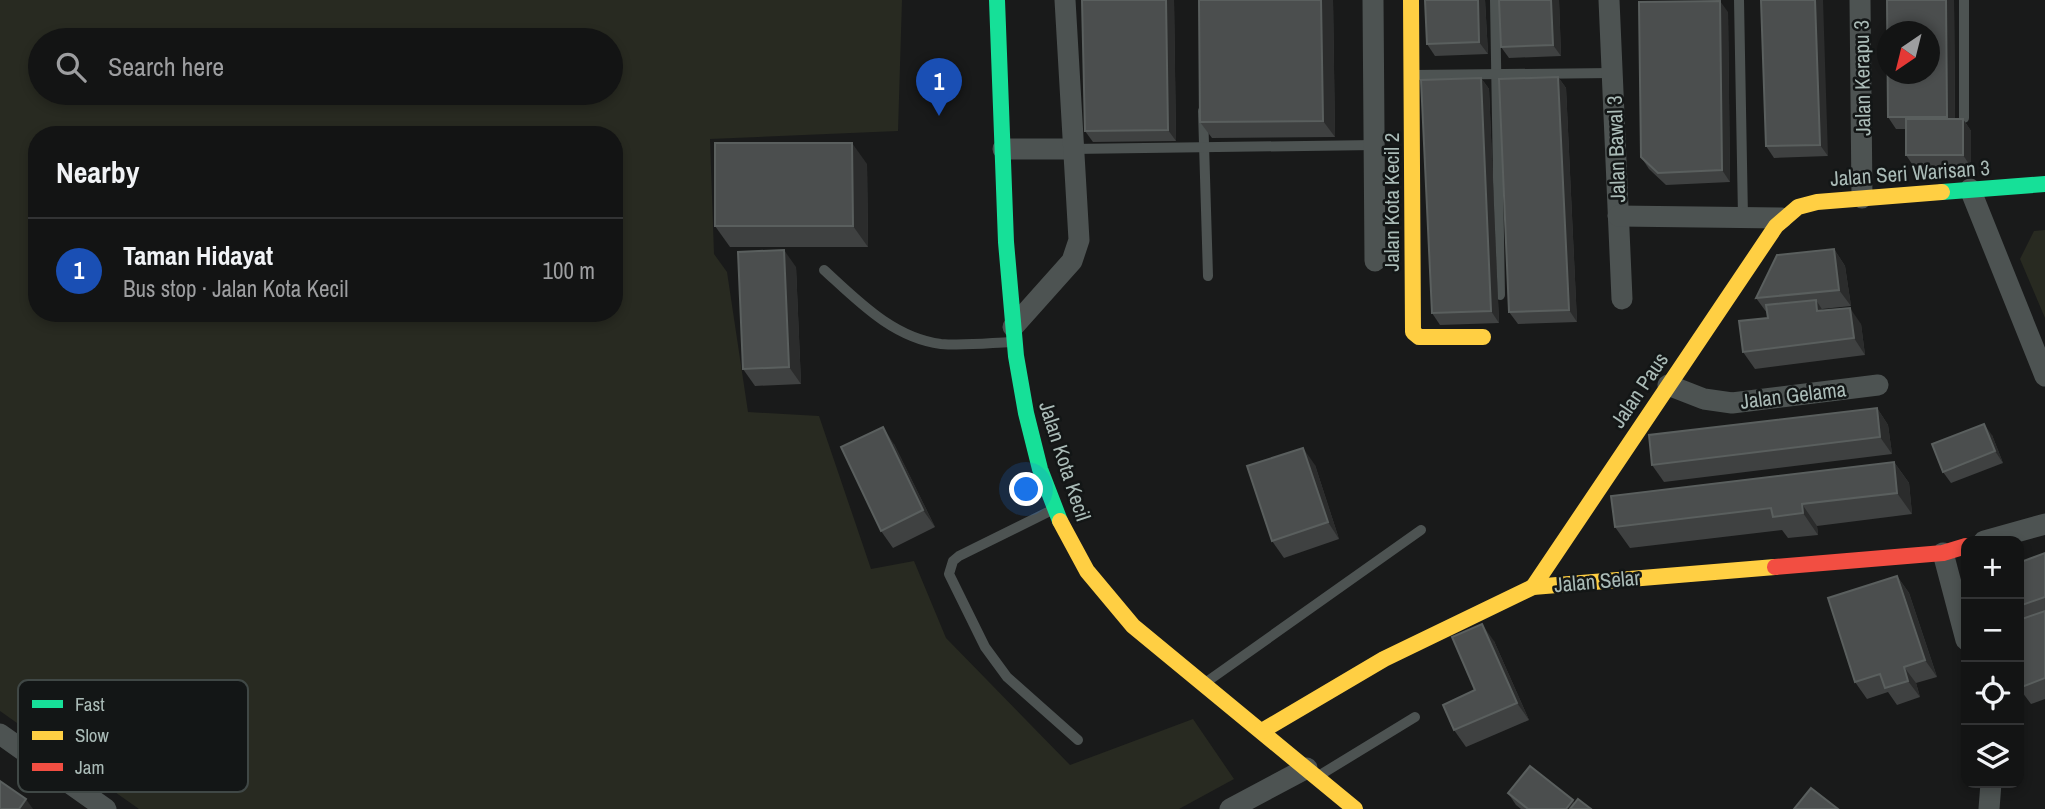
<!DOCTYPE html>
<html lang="en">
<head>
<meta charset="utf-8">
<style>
	body { margin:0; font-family:"Archivo Narrow",sans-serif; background:#202122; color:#f1f3f6 }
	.controls { position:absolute; right:21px; bottom:21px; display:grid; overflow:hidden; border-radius:14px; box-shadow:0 4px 10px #0003 }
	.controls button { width:63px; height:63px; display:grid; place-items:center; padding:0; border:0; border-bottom:2px solid #323334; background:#131414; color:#f1f3f6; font:35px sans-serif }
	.compass { position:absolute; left:1877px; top:21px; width:63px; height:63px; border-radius:50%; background:#131414; box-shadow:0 4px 10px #0003; rotate:215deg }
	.you { position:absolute; left:1027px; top:490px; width:24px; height:24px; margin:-18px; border:5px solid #fff; border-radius:50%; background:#1a73e8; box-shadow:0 0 0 10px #1a73e833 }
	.badge { display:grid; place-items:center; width:46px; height:46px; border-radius:50%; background:#8c9099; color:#fff; font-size:23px; font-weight:700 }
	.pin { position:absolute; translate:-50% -58px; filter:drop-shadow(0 2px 4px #0008) }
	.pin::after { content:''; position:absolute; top:37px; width:24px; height:21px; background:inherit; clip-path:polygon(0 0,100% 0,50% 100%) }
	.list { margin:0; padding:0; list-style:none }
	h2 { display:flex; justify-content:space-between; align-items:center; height:91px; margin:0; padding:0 28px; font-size:30px }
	h2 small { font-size:23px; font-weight:400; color:#9d9ea0 }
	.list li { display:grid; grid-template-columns:46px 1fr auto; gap:21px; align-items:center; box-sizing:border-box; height:105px; padding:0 28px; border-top:2px solid #323334 }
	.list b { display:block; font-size:26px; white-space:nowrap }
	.list p { margin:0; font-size:23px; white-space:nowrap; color:#9d9ea0 }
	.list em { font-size:23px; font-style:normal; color:#9d9ea0 }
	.icon { flex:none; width:38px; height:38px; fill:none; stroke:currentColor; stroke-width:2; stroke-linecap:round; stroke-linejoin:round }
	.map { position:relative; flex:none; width:2045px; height:809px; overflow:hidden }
	.search { position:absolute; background:#131414; box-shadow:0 4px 10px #0003; left:28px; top:28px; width:595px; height:77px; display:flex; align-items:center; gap:18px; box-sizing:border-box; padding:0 24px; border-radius:38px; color:#9d9ea0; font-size:26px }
	.panel { position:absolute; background:#131414; box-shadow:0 4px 10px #0003; left:28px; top:126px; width:595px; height:196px; border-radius:28px }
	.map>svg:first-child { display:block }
	.green { fill:#282a21; fill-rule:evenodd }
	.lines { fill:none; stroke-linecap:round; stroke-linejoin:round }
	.lane { stroke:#4d5352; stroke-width:10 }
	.street { stroke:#4d5352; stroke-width:21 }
	.fast { stroke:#16e098; stroke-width:16 }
	.slow { stroke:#ffcf43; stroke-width:16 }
	.jam { stroke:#f24e42; stroke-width:16 }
	.wall { fill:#3f4141 }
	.shaded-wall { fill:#2b2c2c }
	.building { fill:#4b4e4e; stroke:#5a5f5e; stroke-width:2; fill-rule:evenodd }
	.labels { text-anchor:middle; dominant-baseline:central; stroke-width:5; stroke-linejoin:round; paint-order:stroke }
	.street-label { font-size:21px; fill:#aabbb7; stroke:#131616 }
	.key { fill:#131616; stroke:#404846; stroke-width:2 }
	.key-label { font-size:19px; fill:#aabbb7 }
</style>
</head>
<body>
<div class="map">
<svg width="2045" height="809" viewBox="0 0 2045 809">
	<rect width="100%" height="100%" fill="#191a1a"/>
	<g class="green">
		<path d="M0,0H902L898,131L710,139L714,254L727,272L748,412L819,416L871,569L914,561L946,638L1070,765L1193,719L1234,779L1179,809H139L0,711ZM40,40H611V93H40ZM37,135H614V313H37Z"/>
		<path d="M2045,230V318L2020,259L2034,231Z"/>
	</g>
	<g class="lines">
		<g class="lane">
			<path d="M1495,0L1500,295"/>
			<path d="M1739,0L1743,217"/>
			<path d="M1964,0V118"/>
			<path d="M1413,75L1612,73"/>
			<path d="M1203,111L1208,276"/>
			<path d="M1072,149L1375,145"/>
			<path d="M824,270C858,301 893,338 941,344C964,346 989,343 1011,342"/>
			<path d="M1052,510L959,556L953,561L949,574L985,647L1007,677L1078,740"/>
			<path d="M1205,683L1421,530"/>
			<path d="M1320,775L1415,717"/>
		</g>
		<g class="street">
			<path d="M1373,0L1375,261"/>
			<path d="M1609,0L1622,299"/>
			<path d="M1860,0L1862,198"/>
			<path d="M1003,149H1072"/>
			<path d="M1970,189L2045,376"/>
			<path d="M1618,216L1782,218"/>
			<path d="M1013,327L1072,261L1079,240L1065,0"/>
			<path d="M1668,385L1704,399L1732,403L1878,385"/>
			<path d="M1984,541L2045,524"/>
			<path d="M1943,553L1966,640"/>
			<path d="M0,734L106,809"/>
			<path d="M1230,809L1307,768"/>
			<path d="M1989,809L1991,783"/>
		</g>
		<g class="fast">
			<path d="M997,0L1006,242L1016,356L1026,413L1040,469L1060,521"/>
			<path d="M1942,192L2045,184"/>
		</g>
		<g class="slow">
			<path d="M1411,0L1413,332L1419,337H1483"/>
			<path d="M1060,521L1087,571L1133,626L1355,809"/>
			<path d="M1533,587L1776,226L1798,207L1817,202L1942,192"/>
			<path d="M1262,731L1384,659L1533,587L1775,567"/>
		</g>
		<path class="jam" d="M1775,567L1943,553L1966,546"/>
	</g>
	<g class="wall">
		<path d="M1082,0H1174L1176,141L1093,142L1085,131Z"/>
		<path d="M1333,0L1335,137L1212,138L1200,122Z"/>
		<path d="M1485,0L1488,54L1435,56L1427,44Z"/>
		<path d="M1499,0H1559L1561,56L1509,58L1501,47Z"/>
		<path d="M1761,0L1828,156L1774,158L1766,146Z"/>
		<path d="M1954,0L1955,119H1963L1971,131V167H1914L1906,155V129H1896L1888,117Z"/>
		<path d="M1728,12L1730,182L1666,185L1649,169L1641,157Z"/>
		<path d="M1558,77L1566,88L1577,322L1518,324L1509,312Z"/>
		<path d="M1481,78L1489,89L1499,323L1440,325L1432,313Z"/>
		<path d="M867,164L868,247H730L715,226Z"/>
		<path d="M1834,249L1845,266L1851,306L1822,309L1823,311L1861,324L1865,355L1755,369L1743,352L1768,318L1767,313L1756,298Z"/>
		<path d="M796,267L801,384L755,386L743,369Z"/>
		<path d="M1877,408L1888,425L1892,454L1664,482L1652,465Z"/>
		<path d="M1992,435L2003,463L1951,483L1943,472Z"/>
		<path d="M894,444L935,527L893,548L881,531Z"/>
		<path d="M1894,462L1909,483L1912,514L1817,526L1818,535L1788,538L1782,530L1630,548L1615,527Z"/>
		<path d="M1315,465L1339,539L1284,558L1272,541Z"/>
		<path d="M2045,553V699L2031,704L2019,688V554L2023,561Z"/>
		<path d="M1897,576L1909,593L1937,677L1916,683L1920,697L1897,705L1888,692L1867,699L1855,682Z"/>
		<path d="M1494,641L1529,720L1466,747L1454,730L1475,690Z"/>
		<path d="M1508,793L1575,803L1591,809H1521L1516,805Z"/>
	</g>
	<g class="shaded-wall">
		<path d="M1166,0H1174L1176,141L1168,130Z"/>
		<path d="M1321,0H1333L1335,137L1323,121Z"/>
		<path d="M1478,0H1485L1488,54L1479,42Z"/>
		<path d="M1551,0H1559L1561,56L1553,45Z"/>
		<path d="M1815,0H1823L1828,156L1820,145Z"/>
		<path d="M1946,0H1954L1955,129L1947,117Z"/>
		<path d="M1720,1L1728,12L1730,182L1722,170Z"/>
		<path d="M1558,77L1566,88L1577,322L1569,310Z"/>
		<path d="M1481,78L1489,89L1499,323L1491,311Z"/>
		<path d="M1963,119L1971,131V167L1963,155Z"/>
		<path d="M852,143L867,164L868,247L853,226Z"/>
		<path d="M1834,249L1845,266L1851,306L1839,290Z"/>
		<path d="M784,250L796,267L801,384L789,367Z"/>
		<path d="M1816,300L1827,317L1817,311Z"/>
		<path d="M1850,308L1861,324L1865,355L1854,338Z"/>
		<path d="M1877,408L1888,425L1892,454L1880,437Z"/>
		<path d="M1984,424L1992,435L2003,463L1995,451Z"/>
		<path d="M883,427L894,444L935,527L923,510Z"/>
		<path d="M1303,448L1315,465L1339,539L1328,522Z"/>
		<path d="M1894,462L1909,483L1912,514L1897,493Z"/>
		<path d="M1802,504L1817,526L1818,535L1803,513Z"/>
		<path d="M1897,576L1909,593L1937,677L1925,660Z"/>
		<path d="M1482,624L1494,641L1529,720L1517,703Z"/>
		<path d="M1904,667L1916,683L1920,697L1908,681Z"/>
		<path d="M26,799L33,809H19Z"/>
		<path d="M1573,800L1579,809H1566Z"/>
	</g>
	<g class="building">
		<path d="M1082,0H1166L1168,130L1085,131Z"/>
		<path d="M1199,0H1321L1323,121L1200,122Z"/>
		<path d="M1425,0H1478L1479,42L1427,44Z"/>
		<path d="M1499,0H1551L1553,45L1501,47Z"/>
		<path d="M1761,0H1815L1820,145L1766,146Z"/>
		<path d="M1887,0H1946L1947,117H1888ZM1887,32H1929V74H1887Z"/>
		<path d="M1720,1L1722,170L1658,173L1641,157L1639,2Z"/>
		<path d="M1558,77L1569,310L1509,312L1499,79Z"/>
		<path d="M1481,78L1491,311L1432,313L1421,80Z"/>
		<rect x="1906" y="119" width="57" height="36"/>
		<path d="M715,143H852L853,226H715Z"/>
		<path d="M1834,249L1839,290L1756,298L1777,255Z"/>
		<path d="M784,250L789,367L743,369L738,252Z"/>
		<path d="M1816,300L1817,311L1850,308L1854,338L1743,352L1739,321L1768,318L1766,305Z"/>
		<path d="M1877,408L1880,437L1652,465L1649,435Z"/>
		<path d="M1984,424L1995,451L1943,472L1932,444Z"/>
		<path d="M883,427L923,510L881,531L841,447Z"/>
		<path d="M1303,448L1328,522L1272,541L1247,466Z"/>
		<path d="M1894,462L1897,493L1802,504L1803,513L1773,517L1771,508L1615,527L1611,496Z"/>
		<path d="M2045,553V597L2019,606V557L2021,562Z"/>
		<path d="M1897,576L1925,660L1904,667L1908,681L1885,688L1880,674L1855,682L1828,598Z"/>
		<path d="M2045,611V678L2019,688V620Z"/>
		<path d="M1482,624L1517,703L1454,730L1443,705L1475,690L1452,637Z"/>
		<path d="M1530,766L1573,800L1566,809H1528L1508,793Z"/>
		<path d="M0,781L26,799L19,809H0Z"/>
		<path d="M1811,788L1838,809H1794Z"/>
		<path d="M1578,799L1591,809H1570Z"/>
	</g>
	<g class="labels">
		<g class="street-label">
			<text transform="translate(1862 78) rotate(-91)">Jalan Kerapu 3</text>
			<text transform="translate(1616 149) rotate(-92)">Jalan Bawal 3</text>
			<text transform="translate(1910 173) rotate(-4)">Jalan Seri Warisan 3</text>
			<text transform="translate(1391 202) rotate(-90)">Jalan Kota Kecil 2</text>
			<text transform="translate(1639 390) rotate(-56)">Jalan Paus</text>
			<text transform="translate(1793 395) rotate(-7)">Jalan Gelama</text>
			<text transform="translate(1065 461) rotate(72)">Jalan Kota Kecil</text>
			<text transform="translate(1597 581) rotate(-5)">Jalan Selar</text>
		</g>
	</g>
	<rect x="18" y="680" width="230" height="112" rx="10" class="key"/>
	<rect x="32" y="700" width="31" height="8" fill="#16e098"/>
	<rect x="32" y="731" width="31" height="9" fill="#ffcf43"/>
	<rect x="32" y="763" width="31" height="8" fill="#f24e42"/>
	<g class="key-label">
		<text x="75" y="711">Fast</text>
		<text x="75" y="742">Slow</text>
		<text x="75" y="774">Jam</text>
	</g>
</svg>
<div class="controls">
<button>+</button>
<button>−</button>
<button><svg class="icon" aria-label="locate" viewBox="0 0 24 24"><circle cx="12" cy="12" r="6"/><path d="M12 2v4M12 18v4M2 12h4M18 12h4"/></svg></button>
<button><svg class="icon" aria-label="layers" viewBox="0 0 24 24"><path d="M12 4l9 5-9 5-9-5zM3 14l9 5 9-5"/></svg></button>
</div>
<svg class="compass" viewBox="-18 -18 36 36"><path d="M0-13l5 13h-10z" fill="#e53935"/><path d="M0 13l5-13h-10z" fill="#9d9ea0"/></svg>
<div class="you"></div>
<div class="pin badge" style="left:939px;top:116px;background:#1a4fb4">1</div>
<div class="search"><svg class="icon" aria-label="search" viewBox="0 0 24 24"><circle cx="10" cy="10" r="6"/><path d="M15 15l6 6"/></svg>Search here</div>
<section class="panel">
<h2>Nearby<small></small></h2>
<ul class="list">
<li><span class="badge" style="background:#1a4fb4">1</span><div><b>Taman Hidayat</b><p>Bus stop · Jalan Kota Kecil</p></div><em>100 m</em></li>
</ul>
</section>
</div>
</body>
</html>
